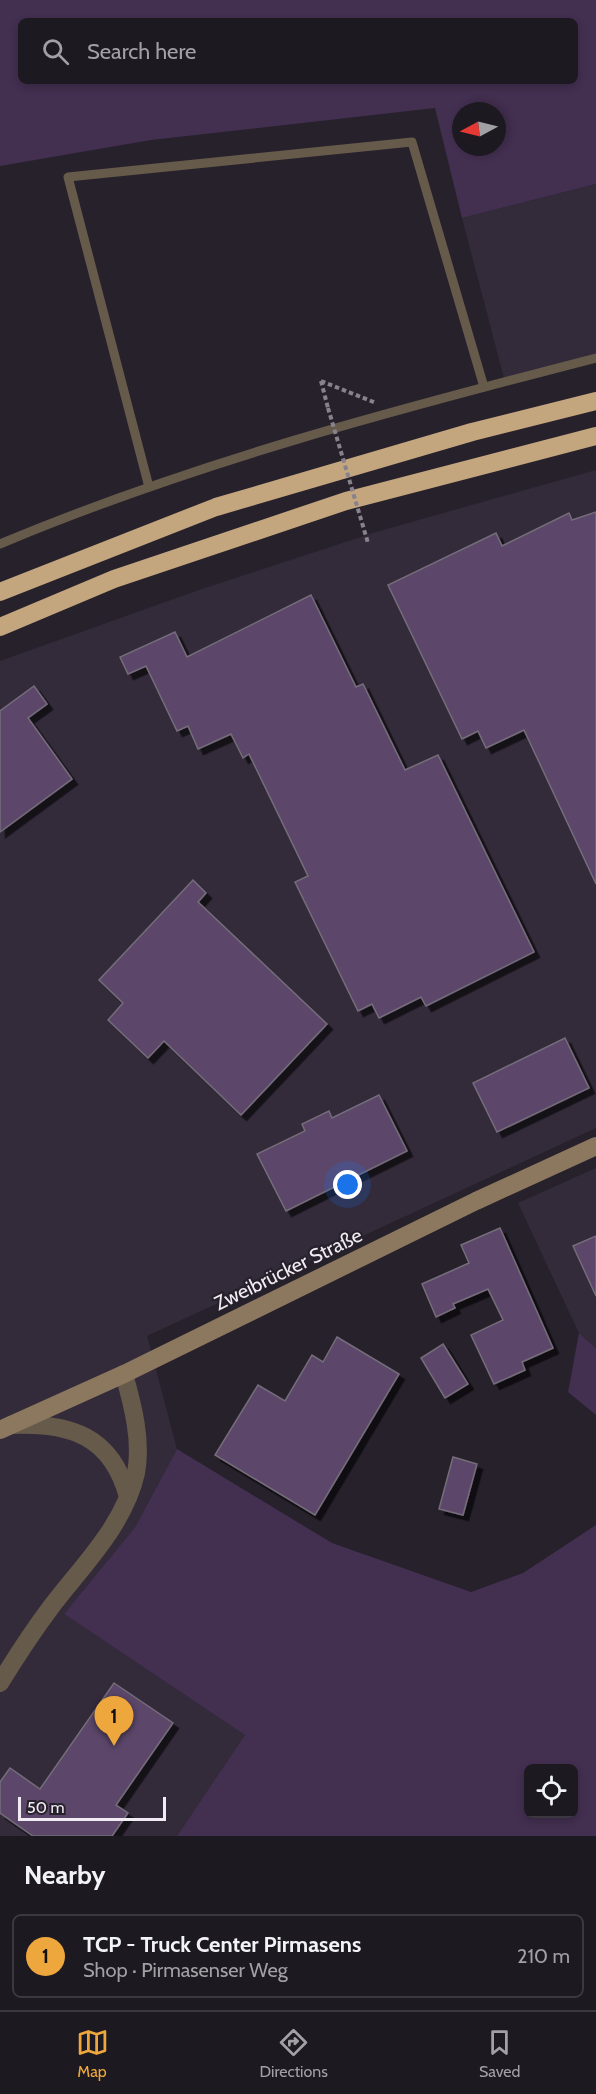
<!DOCTYPE html>
<html lang="en">
<head>
<meta charset="utf-8">
<style>
	body { margin:0; font-family:Cabin,sans-serif; background:#2a262e; color:#f1f3f6 }
	.controls { position:absolute; right:18px; bottom:18px; display:grid; overflow:hidden; border-radius:9px; box-shadow:0 3px 9px #0003 }
	.controls button { width:54px; height:54px; display:grid; place-items:center; padding:0; border:0; border-bottom:2px solid #3b383f; background:#1d1921; color:#f1f3f6; font:30px sans-serif }
	.compass { position:absolute; left:452px; top:102px; width:54px; height:54px; border-radius:50%; background:#1d1921; box-shadow:0 3px 9px #0003; rotate:263deg }
	.scale { position:absolute; left:18px; bottom:15px; width:148px; box-sizing:border-box; padding-left:6px; border:3px solid #f1ecf4; border-top:0; font-size:16px; line-height:21px; white-space:nowrap; color:#f1ecf4; -webkit-text-stroke:4px #27212c; paint-order:stroke }
	.you { position:absolute; left:348px; top:1185px; width:21px; height:21px; margin:-15px; border:4px solid #fff; border-radius:50%; background:#1a73e8; box-shadow:0 0 0 9px #1a73e833 }
	.badge { display:grid; place-items:center; width:39px; height:39px; border-radius:50%; background:#eea73c; color:#111; font-size:20px; font-weight:700 }
	.pin { position:absolute; translate:-50% -50px; filter:drop-shadow(0 2px 3px #0008) }
	.pin::after { content:''; position:absolute; top:32px; width:21px; height:18px; background:inherit; clip-path:polygon(0 0,100% 0,50% 100%) }
	.list { margin:0; padding:0; list-style:none }
	h2 { display:flex; justify-content:space-between; align-items:center; height:78px; margin:0; padding:0 24px; font-size:26px }
	h2 small { font-size:20px; font-weight:400; color:#a0a0a5 }
	.list li { display:grid; grid-template-columns:39px 1fr auto; gap:18px; align-items:center; box-sizing:border-box; height:84px; margin:0 12px 12px; padding:0 12px; border:2px solid #3b383f; border-radius:9px }
	.list b { display:block; font-size:22px; white-space:nowrap }
	.list p { margin:0; font-size:20px; white-space:nowrap; color:#a0a0a5 }
	.list em { font-size:20px; font-style:normal; color:#a0a0a5 }
	.icon { flex:none; width:33px; height:33px; fill:none; stroke:currentColor; stroke-width:2; stroke-linecap:round; stroke-linejoin:round }
	.map { position:relative; flex:none; width:596px; height:1836px; overflow:hidden }
	.search { position:absolute; background:#1d1921; box-shadow:0 3px 9px #0003; left:18px; right:18px; top:18px; height:66px; display:flex; align-items:center; gap:15px; box-sizing:border-box; padding:0 21px; border-radius:9px; color:#a0a0a5; font-size:22px }
	.sheet { height:174px; background:#1d1921 }
	nav { display:flex; justify-content:space-around; align-items:center; box-sizing:border-box; height:84px; border-top:2px solid #3b383f; background:#1d1921; font-size:16px; color:#a0a0a5 }
	nav a { display:grid; justify-items:center; gap:3px }
	nav .on { color:#eea73c }
	.map>svg:first-child { display:block }
	.built { fill:#332a3a }
	.green { fill:#432f50; fill-rule:evenodd }
	.building { fill:#5c466a; stroke:#746d7a; stroke-width:1.5; filter:url(#shadow) }
	.lines { fill:none; stroke-linecap:round; stroke-linejoin:round }
	.path { stroke:#88828c; stroke-width:4; stroke-dasharray:4.5 3; stroke-linecap:butt }
	.lane { stroke:#665a4a; stroke-width:9 }
	.street { stroke:#665a4a; stroke-width:18 }
	.secondary { stroke:#8c785f; stroke-width:18 }
	.highway { stroke:#c3a57e; stroke-width:18 }
	.path-bridge { stroke:#88828c; stroke-width:4; stroke-dasharray:4.5 3; stroke-linecap:butt }
	.labels { text-anchor:middle; dominant-baseline:central; stroke-width:4.5; stroke-linejoin:round; paint-order:stroke }
	.street-label { font-size:20px; fill:#f1ecf4; stroke:#27212c }
</style>
</head>
<body>
<div class="map">
<svg width="596" height="1836" viewBox="0 0 596 1836">
	<defs>
		<filter id="shadow"><feDropShadow dx="5.5" dy="5.5" stdDeviation="0" flood-color="#0009"/></filter>
	</defs>
	<rect width="100%" height="100%" fill="#27212c"/>
	<g class="built">
		<path d="M596,184V359L505,382L462,218Z"/>
		<path d="M596,470V1128L147,1336L177,1449L135,1527L64,1614L246,1735L177,1836H0V661L196,591L376,532Z"/>
		<path d="M596,1168V1348L579,1333L518,1203Z"/>
	</g>
	<g class="green">
		<path d="M0,0H596V184L462,218L435,108L151,140L0,166ZM21,21H575V81H21ZM461,111H497V147H461Z"/>
		<path d="M579,1333L596,1348V1415L568,1392Z"/>
		<path d="M177,1449L332,1543L471,1592L523,1573L596,1525V1836H177L245,1735L64,1614L135,1527ZM574,1768V1814H528V1768Z"/>
	</g>
	<g class="building">
		<path d="M596,512V884L524,730L486,748L478,731L462,739L388,585L496,533L502,546L569,513L572,520Z"/>
		<path d="M311,595L356,687L363,684L405,770L438,755L534,952L426,1006L421,997L379,1018L372,1004L358,1011L295,882L308,876L249,754L243,758L231,734L198,749L188,726L177,731L146,666L128,674L120,657L175,632L187,657Z"/>
		<path d="M34,686L47,704L28,718L72,779L0,832V711Z"/>
		<path d="M193,880L206,893L198,902L327,1024L241,1115L164,1041L148,1058L108,1020L123,1003L99,980Z"/>
		<path d="M565,1038L589,1088L497,1132L473,1083Z"/>
		<path d="M379,1095L407,1151L286,1211L257,1154L305,1131L302,1124L329,1111L332,1118Z"/>
		<path d="M500,1228L553,1348L522,1362L525,1370L494,1384L471,1335L503,1320L488,1289L453,1304L455,1308L436,1317L422,1284L469,1263L461,1245Z"/>
		<path d="M596,1236V1296L573,1246Z"/>
		<path d="M337,1337L399,1374L315,1515L215,1455L258,1385L285,1401L312,1355L323,1362Z"/>
		<path d="M443,1344L468,1384L445,1398L421,1358Z"/>
		<path d="M453,1457L477,1464L463,1515L439,1509Z"/>
		<path d="M114,1683L173,1723L116,1805L128,1813L112,1836H33L0,1813V1782L10,1768L40,1789Z"/>
	</g>
	<g class="lines">
		<g class="path">
			<path d="M321,381L376,403"/>
			<path d="M321,381L328,408"/>
		</g>
		<g class="lane">
			<path d="M149,487L68,177L412,142L484,387"/>
			<path d="M0,544C193,463 394,410 596,358"/>
		</g>
		<g class="street">
			<path d="M11,1425C70,1422 112,1436 128,1497"/>
			<path d="M0,1683C16,1657 33,1631 51,1607C82,1566 124,1526 136,1473C142,1441 133,1406 124,1374"/>
		</g>
		<path class="secondary" d="M0,1430L124,1374L476,1201L596,1146"/>
		<g class="highway">
			<path d="M0,592L216,507L472,432L596,401"/>
			<path d="M0,627L114,579L346,501L596,436"/>
		</g>
		<path class="path-bridge" d="M328,408L368,543"/>
	</g>
	<g class="labels">
		<g class="street-label">
			<text transform="translate(288 1269) rotate(-26)">Zweibrücker Straße</text>
		</g>
	</g>
</svg>
<div class="controls">
<button><svg class="icon" aria-label="locate" viewBox="0 0 24 24"><circle cx="12" cy="12" r="6"/><path d="M12 2v4M12 18v4M2 12h4M18 12h4"/></svg></button>
</div>
<svg class="compass" viewBox="-18 -18 36 36"><path d="M0-13l5 13h-10z" fill="#e53935"/><path d="M0 13l5-13h-10z" fill="#a0a0a5"/></svg>
<div class="scale">50 m</div>
<div class="you"></div>
<div class="pin badge" style="left:114px;top:1746px">1</div>
<div class="search"><svg class="icon" aria-label="search" viewBox="0 0 24 24"><circle cx="10" cy="10" r="6"/><path d="M15 15l6 6"/></svg>Search here</div>
</div>
<section class="sheet">
<h2>Nearby<small></small></h2>
<ul class="list">
<li><span class="badge">1</span><div><b>TCP - Truck Center Pirmasens</b><p>Shop · Pirmasenser Weg</p></div><em>210 m</em></li>
</ul>
</section>
<nav>
<a class="on"><svg class="icon" aria-label="map" viewBox="0 0 24 24"><path d="M3 6l6-2 6 2 6-2v14l-6 2-6-2-6 2zM9 4v14M15 6v14"/></svg>Map</a>
<a><svg class="icon" aria-label="directions" viewBox="0 0 24 24"><path d="M12 3l9 9-9 9-9-9zM9 14v-3h6M13 9l2 2-2 2"/></svg>Directions</a>
<a><svg class="icon" aria-label="saved" viewBox="0 0 24 24"><path d="M7 4h10v16l-5-4-5 4z"/></svg>Saved</a>
</nav>
</body>
</html>
